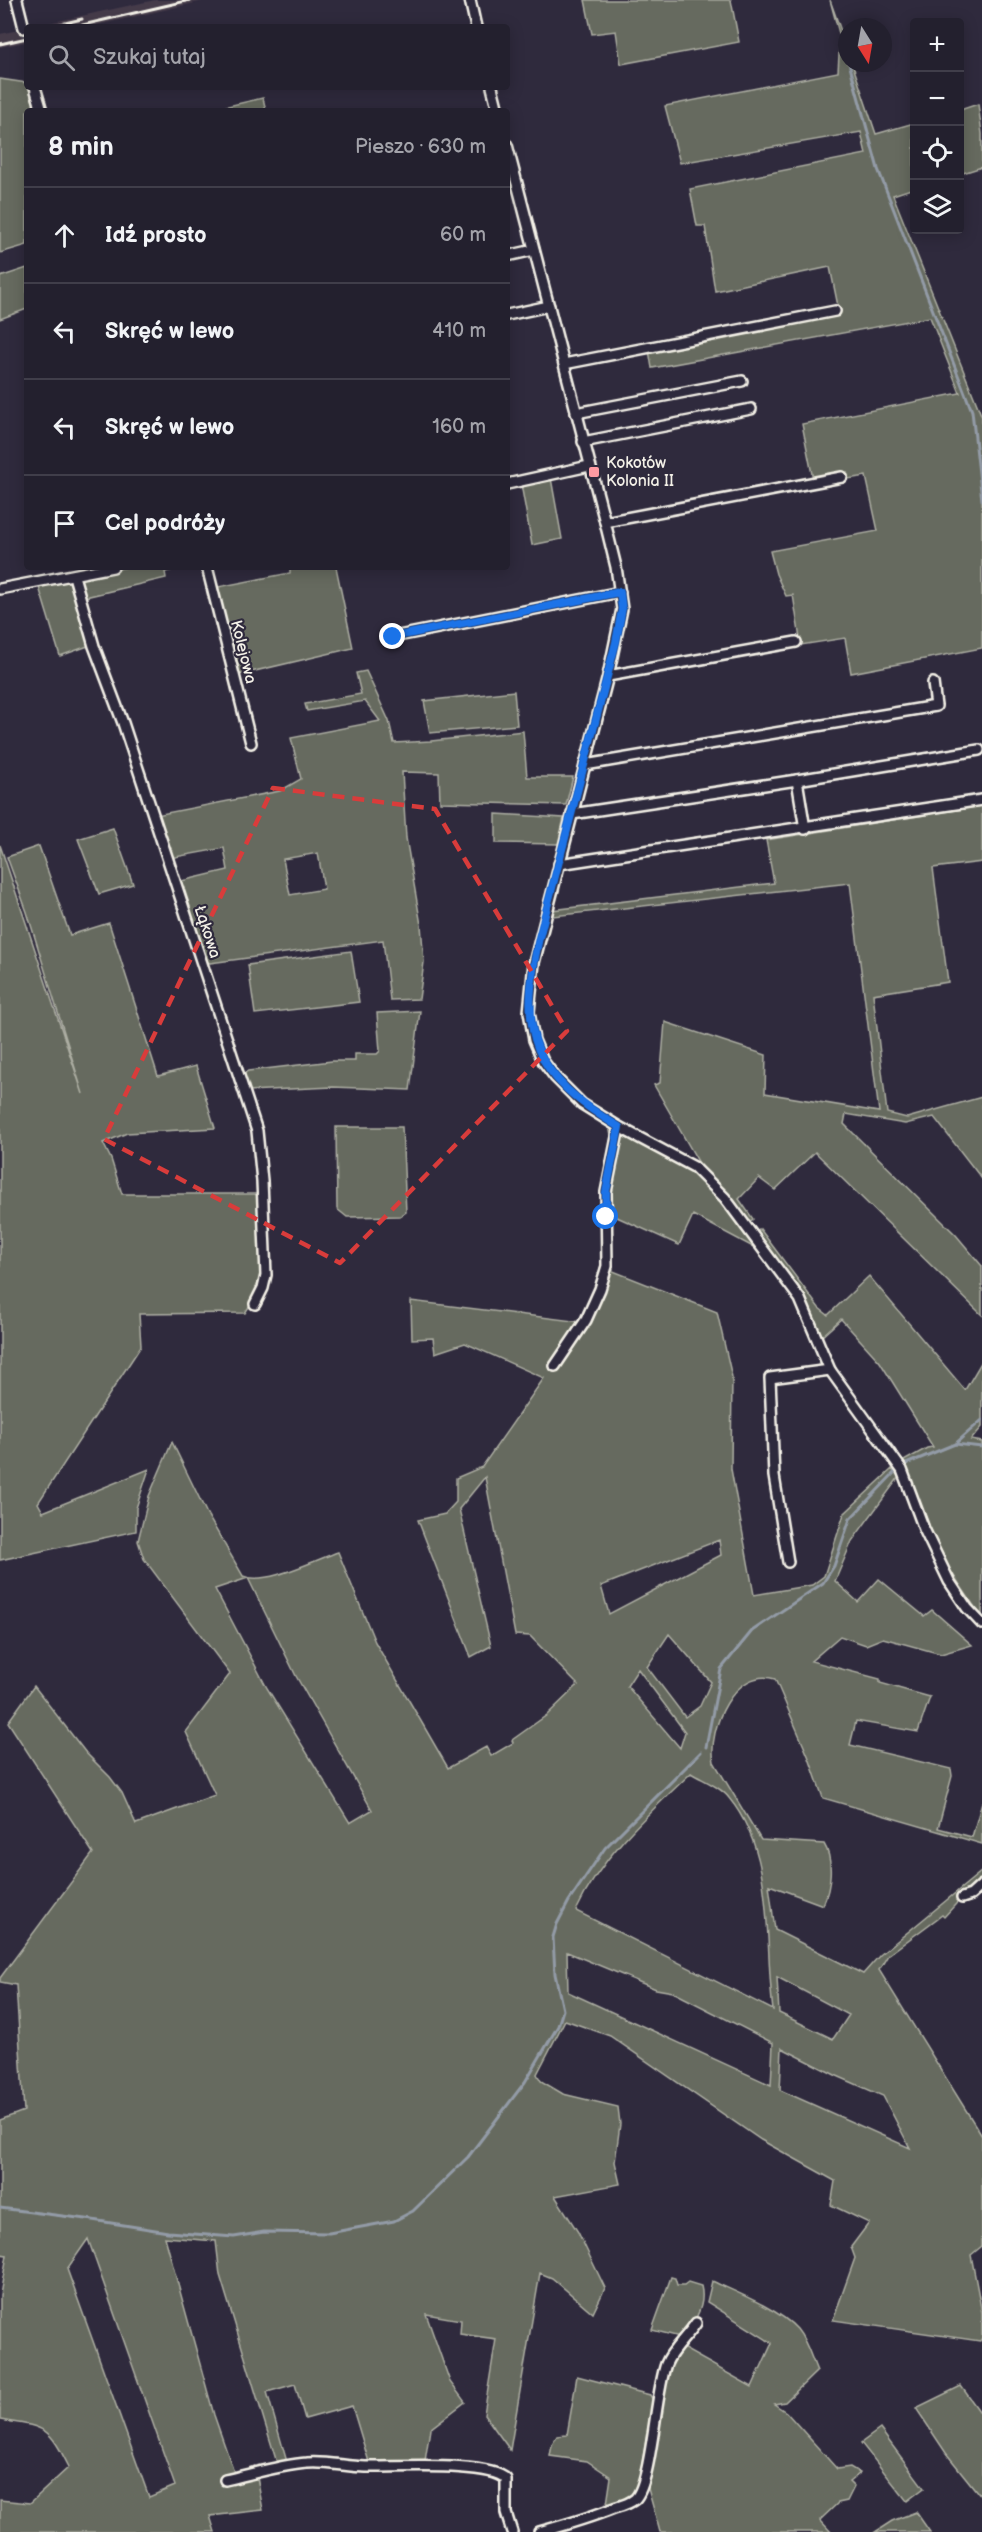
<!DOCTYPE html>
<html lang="pl">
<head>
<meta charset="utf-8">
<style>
	body { margin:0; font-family:"Balsamiq Sans",sans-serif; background:#2b2836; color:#f1f3f6 }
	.controls { position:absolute; right:18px; top:18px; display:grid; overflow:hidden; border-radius:6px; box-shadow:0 3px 15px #0003 }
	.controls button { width:54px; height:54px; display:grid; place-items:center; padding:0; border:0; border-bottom:2px solid #403e4a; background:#23202e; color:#f1f3f6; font:30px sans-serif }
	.compass { position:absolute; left:838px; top:18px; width:54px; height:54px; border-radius:50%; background:#23202e; box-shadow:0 3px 15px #0003; rotate:169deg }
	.stop { position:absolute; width:18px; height:18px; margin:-14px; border:4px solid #1a73e8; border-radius:50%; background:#fff }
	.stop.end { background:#1a73e8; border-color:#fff; box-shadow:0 2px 6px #0008 }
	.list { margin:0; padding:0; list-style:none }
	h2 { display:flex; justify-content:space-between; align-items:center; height:78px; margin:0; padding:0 24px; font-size:26px }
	h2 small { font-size:20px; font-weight:400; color:#a3a3aa }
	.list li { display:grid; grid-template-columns:39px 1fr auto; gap:18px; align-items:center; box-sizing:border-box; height:96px; padding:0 24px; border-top:2px solid #403e4a }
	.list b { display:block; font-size:22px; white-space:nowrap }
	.list em { font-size:20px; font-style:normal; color:#a3a3aa }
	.icon { flex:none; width:33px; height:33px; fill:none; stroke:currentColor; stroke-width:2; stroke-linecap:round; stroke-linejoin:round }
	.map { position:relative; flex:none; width:982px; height:2532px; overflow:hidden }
	.search { position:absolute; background:#23202e; box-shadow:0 3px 15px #0003; left:24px; top:24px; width:486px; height:66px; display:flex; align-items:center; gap:15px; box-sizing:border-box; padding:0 21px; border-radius:6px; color:#a3a3aa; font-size:22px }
	.panel { position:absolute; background:#23202e; box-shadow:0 3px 15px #0003; left:24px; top:108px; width:486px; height:462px; border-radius:6px }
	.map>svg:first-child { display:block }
	.built { fill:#443a4a }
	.green { fill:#666b5e; stroke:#adaea3; stroke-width:1.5; fill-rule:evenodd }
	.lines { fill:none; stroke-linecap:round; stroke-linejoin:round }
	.stream { stroke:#939ba7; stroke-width:3 }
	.minor-tunnel { stroke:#4d4857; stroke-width:9; stroke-dasharray:9 4.5; stroke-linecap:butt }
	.minor-casing { stroke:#f4f1e8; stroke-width:14 }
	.minor { stroke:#2f2a3d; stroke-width:9 }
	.rail { stroke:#f4f1e8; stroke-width:3 }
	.route { stroke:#1a73e8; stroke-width:8 }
	.marked { fill:none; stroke:#d93c3b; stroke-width:4.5; stroke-dasharray:12 8; stroke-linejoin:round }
	.poi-dot { fill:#ff9aa2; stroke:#2f2a3d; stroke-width:2 }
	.labels { text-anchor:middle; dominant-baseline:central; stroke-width:4.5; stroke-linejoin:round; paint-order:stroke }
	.poi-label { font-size:16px; fill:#f4f1e8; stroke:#2f2a3d; text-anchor:start }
	.street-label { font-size:16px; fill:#f4f1e8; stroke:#2f2a3d }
</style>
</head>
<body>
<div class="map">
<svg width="982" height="2532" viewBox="0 0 982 2532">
	<rect width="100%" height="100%" fill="#2f2a3d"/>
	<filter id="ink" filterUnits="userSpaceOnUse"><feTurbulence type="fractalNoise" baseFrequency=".0167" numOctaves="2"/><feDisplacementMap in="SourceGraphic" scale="12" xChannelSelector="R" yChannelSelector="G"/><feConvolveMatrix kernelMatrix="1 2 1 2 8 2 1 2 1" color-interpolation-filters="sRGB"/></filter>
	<g filter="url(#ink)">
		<g class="built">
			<path d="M155,0H208L89,27H30Z"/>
			<path d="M27,28V42L0,47V34Z"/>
		</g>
		<g class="green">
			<path d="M585,0H731L739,42L621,64L616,31L592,34Z"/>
			<path d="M830,0L847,48V63H852L876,134L914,123V188L893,195L982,417V648L851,673L845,638L801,645L793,595L786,596L776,574L770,551L878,531L866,476L848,479L847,472L813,479L802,424L960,393L930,317L652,368L649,350L839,311L830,267L715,291L705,226H697L690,189L866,154L861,132L680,163L665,106L838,72L840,37Z"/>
			<path d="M0,79L27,83L36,111H27V245L0,253Z"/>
			<path d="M263,98L266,111H206Z"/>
			<path d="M978,104L982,134V167L960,174V110Z"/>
			<path d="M27,268V309L0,319V277Z"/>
			<path d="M551,478L562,539L532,545L521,484Z"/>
			<path d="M127,567H185L165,572L166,578L85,597L79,582L83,577Z"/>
			<path d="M290,567H336L353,648L238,675L218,587L290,573Z"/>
			<path d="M66,580L72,583L91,645L60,656L39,587Z"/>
			<path d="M366,671L389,721L394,743L431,741L523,731L527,777H573L566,805L440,802L439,773L402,772L406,838L421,925L424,962L419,999L390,1000L383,940L210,963L204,961L177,882L228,870L224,848L170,858L156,815L280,791L301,779L291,738L380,721L365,701L307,711L305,704L361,694L356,673ZM318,853L324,889L290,895L283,859Z"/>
			<path d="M514,691L517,725L430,733L424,701Z"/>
			<path d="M982,806V862L933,868L948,982L873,994L887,1113L907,1118L982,1097V1179L934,1117L905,1124L846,1114L844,1124L956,1235L982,1266V1315L815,1152L775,1190L759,1178L739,1199L753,1219L748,1223L699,1163L654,1085L660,1083L665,1022L766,1055L765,1093L879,1112L850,883L553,916L552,910L774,883L766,840Z"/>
			<path d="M496,814L564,818L558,844L496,843Z"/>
			<path d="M113,828L133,884L99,894L78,839Z"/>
			<path d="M0,845L83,1094L27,912L7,857L39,846L70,935L109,923L158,1076L196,1066L215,1128L127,1133L103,1143L111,1159L122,1194H259L261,1277L258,1293L245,1313L139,1314L141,1346L38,1503L43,1512L149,1469L136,1508V1531L0,1560Z"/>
			<path d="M351,951L359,1002L255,1014L248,965Z"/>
			<path d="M420,1011L410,1090L333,1087L247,1091L242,1075L248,1071L332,1061H355V1054H377L380,1051L377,1013Z"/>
			<path d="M336,1127H402L406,1212L400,1216L347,1217L337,1209Z"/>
			<path d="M610,1131C637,1142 679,1157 701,1177C722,1197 737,1225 755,1248L693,1215L679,1245L608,1213V1269L717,1312L732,1377L731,1469L754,1595L812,1585L824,1576L844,1514L892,1469L899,1477L852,1541L835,1581L858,1602L879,1579L924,1616L932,1610L972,1645L941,1654L883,1638L866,1645L840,1636L811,1661L880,1679V1683L930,1697L918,1732L856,1721L850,1745L951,1769L952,1776L938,1828L972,1837L982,1802V1844L823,1798L809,1758L775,1679C735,1666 707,1729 714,1762L761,1840L824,1844C834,1860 831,1887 823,1905L769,1885L775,1930L863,1974L880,1955L982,1871V1881L965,1894L944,1917L942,1915L888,1955L879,1970L982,2136V2246L971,2255L982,2313V2338L980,2341L833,2320L855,2258L851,2247L869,2223L831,2205L835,2181L761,2140L610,2036L565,2020L537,2074L541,2081L563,2094L618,2107L620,2124L615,2162L620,2184L555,2196L578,2232L605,2288L593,2313L552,2278L540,2273L510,2450L484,2414L496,2339L460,2334L461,2320L426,2314L450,2382L465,2402L430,2429L425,2461L369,2462L352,2406L305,2419L295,2384L267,2392L287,2462L277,2463L220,2275L216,2241L165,2237L214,2415L237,2481L257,2477L263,2510L210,2516L215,2532H0V2500L30,2503L69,2467C48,2425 45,2427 0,2420V2295L7,2255L0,2254V2120L24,2111L16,1985L0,1982V1978L93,1853L8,1722L34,1686L86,1753L110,1777L122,1793L136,1824L215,1795L186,1732L230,1674L144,1559L138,1541L149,1496L172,1442L208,1516L243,1576C265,1586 315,1560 338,1552L375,1642L448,1768L486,1747L491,1756L513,1743L512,1740L547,1715L578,1685L530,1636L515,1635L485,1477L459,1509L491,1646L471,1657L418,1520L445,1514L456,1502V1478L482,1467L544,1378L465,1343L435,1353L433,1338L412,1339L411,1301L581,1322L590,1302L604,1256L602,1203L611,1136ZM719,1540L721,1555L609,1614L601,1586ZM248,1578L296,1676L372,1810L350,1823L267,1688L215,1589ZM669,1634L711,1682L700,1706L685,1717L647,1667ZM638,1669L685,1732L680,1748L627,1686ZM691,1773C702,1780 721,1787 729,1798C776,1855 764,1941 773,2010L576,1911C602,1855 647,1815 691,1773ZM567,1952L656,1989L673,1992L773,2043L771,2085L568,1992ZM777,1977L849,2015L833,2039L779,2013ZM782,2048L835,2075L883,2096L910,2148L780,2090ZM88,2239L175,2486L149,2497L67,2269Z"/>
			<path d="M760,1229L819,1308L828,1315L869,1276L965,1390L982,1361V1427L971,1440L982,1442V1618L942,1558L907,1469L902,1462L927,1448L933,1447L880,1362L841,1319L820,1338L804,1297L756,1233Z"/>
			<path d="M671,2277L675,2278L677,2285H684L688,2282L701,2286C706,2306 694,2324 680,2337L652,2330Z"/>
			<path d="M712,2281C736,2292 780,2310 797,2329C807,2341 811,2357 817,2371L785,2402L774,2404L786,2412L837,2469L850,2467L860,2473L849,2482L854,2487L847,2501L838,2503L820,2520L831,2532H660L647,2485L670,2363L676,2359L681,2347L752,2387L772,2343L707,2302Z"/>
			<path d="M577,2376L650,2395L653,2400L639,2481L633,2497L607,2504L611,2477L587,2461L550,2456L552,2445L557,2436L567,2435Z"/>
			<path d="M961,2386L982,2415V2498L946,2453L916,2408Z"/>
			<path d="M880,2429L924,2488L907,2501L861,2443Z"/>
			<path d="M916,2512L930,2532H875L892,2521Z"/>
		</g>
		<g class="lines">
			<g class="stream">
				<path d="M849,63L878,169L972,411L982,500"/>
				<path d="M955,1444L982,1447"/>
				<path d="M906,1464L955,1444L982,1420"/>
				<path d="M706,1747L721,1669L752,1631L823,1583L834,1566L850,1519L895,1472"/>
				<path d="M0,2208L86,2219L168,2232L234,2237L264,2232L329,2233L394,2221L413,2211L468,2157L525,2082L558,2026L563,2010L555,1974L553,1937L557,1924L569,1901L605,1848L701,1752"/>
			</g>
			<path class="minor-tunnel" d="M24,28L27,39"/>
			<g class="minor-casing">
				<g id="minor">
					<path d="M17,0L24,28"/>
					<path d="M470,0L476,27"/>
					<path d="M35,87L42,111"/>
					<path d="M492,87L498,111"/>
					<path d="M507,145L605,522L616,567L622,609L608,676L534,963L529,1012L534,1040L543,1061L555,1077L582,1104L619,1127L694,1167L725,1198L800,1299L830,1370L902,1470L924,1529L949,1581L967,1608L982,1624"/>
					<path d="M507,256L534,250"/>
					<path d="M507,315L549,306"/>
					<path d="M564,364L835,311"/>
					<path d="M576,413L742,381"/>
					<path d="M583,442L751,409"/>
					<path d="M507,484L589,466"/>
					<path d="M605,522L842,477"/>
					<path d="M207,567L251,743"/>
					<path d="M74,576L94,646L123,723L257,1131L262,1181L266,1275L263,1288L255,1304"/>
					<path d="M0,589L113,567"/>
					<path d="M393,637L620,592"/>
					<path d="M608,676L796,642"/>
					<path d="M585,765L936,706L933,683"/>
					<path d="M572,814L797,780"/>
					<path d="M805,829L797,780L979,750"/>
					<path d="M559,864L982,800"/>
					<path d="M555,1366L586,1320L600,1289L607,1266L606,1192L619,1127"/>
					<path d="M788,1562L774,1476L770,1378L830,1370"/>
					<path d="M962,1898L971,1895L982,1885"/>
					<path d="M225,2480C252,2474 280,2465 307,2463C326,2461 347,2467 366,2467C393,2468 489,2461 506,2479V2513L512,2532"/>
					<path d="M539,2532C565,2525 589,2518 614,2508C621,2506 629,2504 635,2499C652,2482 655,2393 666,2364C672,2349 687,2337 696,2323"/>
				</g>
			</g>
			<use href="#minor" class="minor"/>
			<g class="rail">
				<path d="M48,27L82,19"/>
				<path d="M74,27L190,0"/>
				<path d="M0,44L27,38"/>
			</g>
		</g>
	</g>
	<g class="lines" filter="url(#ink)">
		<path class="route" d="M393,637L620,592L622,609L616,642L539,938C518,1035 532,1075 619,1127L606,1192V1217"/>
	</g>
	<path class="marked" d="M273,788L435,809L567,1031L340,1263L104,1139Z"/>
	<rect class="poi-dot" x="588" y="466" width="12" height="12" rx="3"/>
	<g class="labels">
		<g class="poi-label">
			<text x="606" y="463">Kokotów<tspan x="606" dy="18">Kolonia II</tspan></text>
		</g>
		<g class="street-label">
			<text transform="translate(243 652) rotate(76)">Kolejowa</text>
			<text transform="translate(207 932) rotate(72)">Łąkowa</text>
		</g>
	</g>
</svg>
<div class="controls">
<button>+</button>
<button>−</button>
<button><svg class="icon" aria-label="locate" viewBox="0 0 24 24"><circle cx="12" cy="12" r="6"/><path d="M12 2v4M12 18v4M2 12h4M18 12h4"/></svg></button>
<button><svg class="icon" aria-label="layers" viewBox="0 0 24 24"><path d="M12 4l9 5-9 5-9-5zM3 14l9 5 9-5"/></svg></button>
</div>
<svg class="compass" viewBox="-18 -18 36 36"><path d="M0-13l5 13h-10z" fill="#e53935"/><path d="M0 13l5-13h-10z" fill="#a3a3aa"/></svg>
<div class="stop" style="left:606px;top:1217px"></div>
<div class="stop end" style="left:393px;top:637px"></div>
<div class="search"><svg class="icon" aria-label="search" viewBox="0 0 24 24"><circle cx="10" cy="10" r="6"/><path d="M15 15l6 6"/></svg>Szukaj tutaj</div>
<section class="panel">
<h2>8 min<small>Pieszo · 630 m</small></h2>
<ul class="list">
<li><svg class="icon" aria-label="ahead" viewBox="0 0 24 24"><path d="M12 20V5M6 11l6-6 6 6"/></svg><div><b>Idź prosto</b></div><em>60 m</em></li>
<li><svg class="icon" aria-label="left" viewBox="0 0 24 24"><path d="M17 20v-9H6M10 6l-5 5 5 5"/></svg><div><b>Skręć w lewo</b></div><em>410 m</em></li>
<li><svg class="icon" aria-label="left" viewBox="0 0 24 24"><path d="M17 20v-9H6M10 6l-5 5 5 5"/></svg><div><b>Skręć w lewo</b></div><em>160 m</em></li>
<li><svg class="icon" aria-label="arrive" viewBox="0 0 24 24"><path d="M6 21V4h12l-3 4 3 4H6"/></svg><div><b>Cel podróży</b></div></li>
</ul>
</section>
</div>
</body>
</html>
